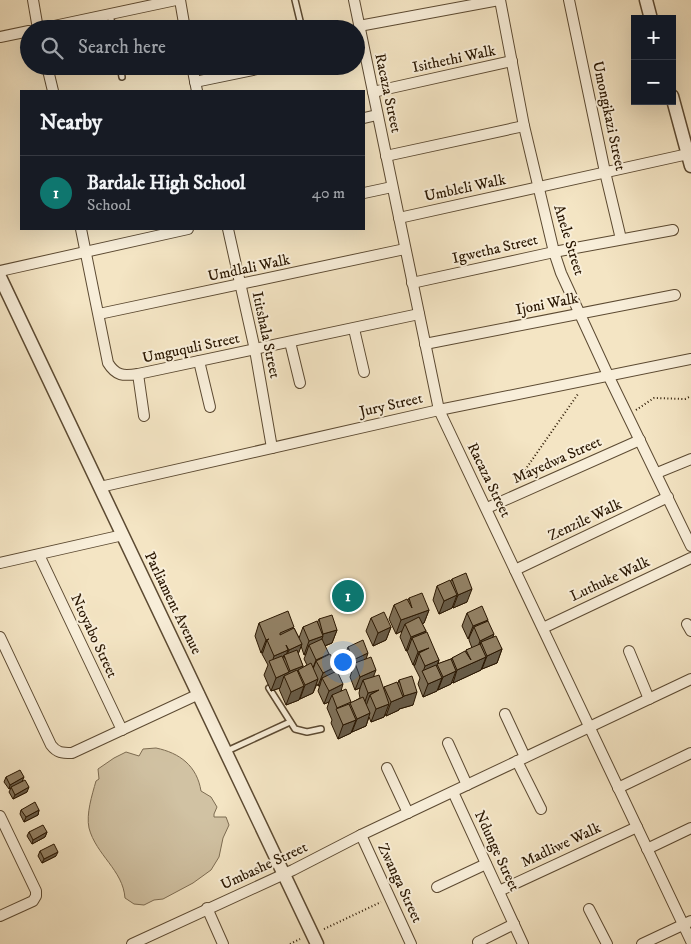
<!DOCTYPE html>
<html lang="en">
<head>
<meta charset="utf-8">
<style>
	body { margin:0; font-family:"IM FELL DW Pica",serif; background:#20242c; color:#f1f3f6 }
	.controls { position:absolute; right:15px; top:15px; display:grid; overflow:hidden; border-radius:0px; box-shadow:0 5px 20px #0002 }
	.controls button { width:45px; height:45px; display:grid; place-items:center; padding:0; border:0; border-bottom:1px solid #363941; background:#171b24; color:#f1f3f6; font:25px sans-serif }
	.you { position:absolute; left:342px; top:661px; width:18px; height:18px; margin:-12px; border:4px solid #fff; border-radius:50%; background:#1a73e8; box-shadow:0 0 0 8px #1a73e833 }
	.badge { display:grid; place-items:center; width:32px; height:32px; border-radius:50%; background:#0f766e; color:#fff; font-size:16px; font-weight:700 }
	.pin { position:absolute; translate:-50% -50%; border:2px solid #fff; box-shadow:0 1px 5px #0006 }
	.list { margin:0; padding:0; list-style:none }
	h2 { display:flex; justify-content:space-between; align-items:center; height:65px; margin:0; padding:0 20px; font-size:21px }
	h2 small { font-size:16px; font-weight:400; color:#9ea1a6 }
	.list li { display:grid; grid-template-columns:32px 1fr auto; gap:15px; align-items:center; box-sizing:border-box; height:75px; padding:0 20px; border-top:1px solid #363941 }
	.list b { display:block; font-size:19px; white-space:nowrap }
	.list p { margin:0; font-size:16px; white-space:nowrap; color:#9ea1a6 }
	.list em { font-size:16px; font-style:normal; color:#9ea1a6 }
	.icon { flex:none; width:28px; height:28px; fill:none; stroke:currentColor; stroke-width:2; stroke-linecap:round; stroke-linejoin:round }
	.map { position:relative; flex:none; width:691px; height:944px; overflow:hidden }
	.search { position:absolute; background:#171b24; box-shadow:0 5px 20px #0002; left:20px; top:20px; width:345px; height:55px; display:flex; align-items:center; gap:12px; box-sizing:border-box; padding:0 18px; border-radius:28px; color:#9ea1a6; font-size:19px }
	.panel { position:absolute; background:#171b24; box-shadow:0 5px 20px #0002; left:20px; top:90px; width:345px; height:140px; border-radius:0px }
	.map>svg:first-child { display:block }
	.green { fill:#d1c2a3; stroke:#7d6c52 }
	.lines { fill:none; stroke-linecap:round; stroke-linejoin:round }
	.service-casing { stroke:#5c4a32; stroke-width:8 }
	.minor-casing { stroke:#5c4a32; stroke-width:12 }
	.tertiary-casing { stroke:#5c4a32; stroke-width:15 }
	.path { stroke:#291601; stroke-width:2; stroke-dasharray:1 2.5; stroke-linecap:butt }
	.service { stroke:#f8eed9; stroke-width:5 }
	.minor { stroke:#f8eed9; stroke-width:10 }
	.tertiary { stroke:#f8eed9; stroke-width:12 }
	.wall { fill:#7e7058; stroke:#291601; fill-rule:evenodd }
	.shaded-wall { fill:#675b47; stroke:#291601 }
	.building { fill:#938266; stroke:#291601 }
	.labels { text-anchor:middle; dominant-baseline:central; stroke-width:4; stroke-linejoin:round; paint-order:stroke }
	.street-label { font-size:15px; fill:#291601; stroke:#f8eed9 }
</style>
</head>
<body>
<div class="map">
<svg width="691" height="944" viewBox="0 0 691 944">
	<rect width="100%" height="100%" fill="#f4e5c4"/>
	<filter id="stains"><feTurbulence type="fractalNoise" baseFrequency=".004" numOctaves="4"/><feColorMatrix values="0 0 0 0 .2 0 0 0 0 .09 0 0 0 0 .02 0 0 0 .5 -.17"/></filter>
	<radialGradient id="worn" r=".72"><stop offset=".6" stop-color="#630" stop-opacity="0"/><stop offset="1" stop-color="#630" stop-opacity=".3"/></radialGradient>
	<path class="green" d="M156,748C180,753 197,766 201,791L211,797L217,807L214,814V817H226L229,825L223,838L219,857L211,870L193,883L163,899L154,900L144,905L134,904L125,898C123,870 96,855 89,828C86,814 92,795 96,781L99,779L98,769L114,758L126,752L139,756L143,749Z"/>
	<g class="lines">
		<g class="service-casing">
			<g id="service">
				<path d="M295,0L302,29"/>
				<path d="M110,14L113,29"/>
				<path d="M120,66L122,77"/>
				<path d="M269,688L295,729L307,732L321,729"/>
				<path d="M227,751L290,722"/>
			</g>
		</g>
		<g class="minor-casing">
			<g id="minor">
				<path d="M33,0L38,29"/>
				<path d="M180,0L185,29"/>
				<path d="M354,0L439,410L691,941"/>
				<path d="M500,0L524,126L554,252L561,273L608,375L691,546"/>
				<path d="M569,0L605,172L621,239"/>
				<path d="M359,26L499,0"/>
				<path d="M40,29L176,0"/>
				<path d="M0,37L29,31"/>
				<path d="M47,66L53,91"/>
				<path d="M192,66L197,91"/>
				<path d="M195,82L272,66"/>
				<path d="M373,92L512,61"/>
				<path d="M364,118L377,115"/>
				<path d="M386,156L524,126"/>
				<path d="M364,193L392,187"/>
				<path d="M399,218L688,154"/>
				<path d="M81,229L108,363C116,376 123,376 138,374L419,314"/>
				<path d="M228,229L255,350L272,448"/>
				<path d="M0,271L188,229"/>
				<path d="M412,283L554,252L673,230"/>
				<path d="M99,314L405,249"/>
				<path d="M354,329L364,372"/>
				<path d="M290,342L300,383"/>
				<path d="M425,344L675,295"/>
				<path d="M199,361L210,407"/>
				<path d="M138,374L144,416"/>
				<path d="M657,473L691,459"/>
				<path d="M100,487L439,410L691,359"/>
				<path d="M487,508L640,440"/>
				<path d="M39,555L122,730"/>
				<path d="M0,563L123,535"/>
				<path d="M515,570L668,497"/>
				<path d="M687,624L691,631"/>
				<path d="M543,628L691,558"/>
				<path d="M0,637L51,745C57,753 62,753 72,753L199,694"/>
				<path d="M629,651L649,699"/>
				<path d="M505,714L525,757"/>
				<path d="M448,743L467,785"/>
				<path d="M517,761L541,809"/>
				<path d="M387,768L408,813"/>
				<path d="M618,788L691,753"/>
				<path d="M453,792L523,944"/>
				<path d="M0,816L36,891V896L33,901L0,916"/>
				<path d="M361,835L411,944"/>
				<path d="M647,849L691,828"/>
				<path d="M437,887L486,864"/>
				<path d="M499,891L637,827"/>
				<path d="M207,908L223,944"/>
				<path d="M589,909L607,944"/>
				<path d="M478,942L514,924"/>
				<path d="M132,944L293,870L361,835L691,679"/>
				<path d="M642,944L691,921"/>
			</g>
		</g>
		<g class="tertiary-casing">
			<g id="tertiary">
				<path d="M646,0L651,19"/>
				<path d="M672,96L691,166"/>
				<path d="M0,277L317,944"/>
			</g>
		</g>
		<g class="path">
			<path d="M636,410L654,398L685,399L691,396"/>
			<path d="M526,477L525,470L578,394"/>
			<path d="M324,929L381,902"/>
			<path d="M290,944L300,939"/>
		</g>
		<use href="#service" class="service"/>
		<use href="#minor" class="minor"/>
		<use href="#tertiary" class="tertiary"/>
	</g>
	<g class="wall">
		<path d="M452,579L467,602L453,608V607L452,608L439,614L433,600L437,586L451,581Z"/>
		<path d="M409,598L429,610L424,623L422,624L426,631L425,633L439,660L438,664L451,659L452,658L466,652V650L472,648L469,640V638L468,639L462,626L467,613L488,620L487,621L493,637L502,649L497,663L482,669V668L481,670L453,683L452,682L451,684L438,690L437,689V691L423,697L418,684L420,678L414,666L415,665H413L407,651L408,650L406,651L400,637L402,631L396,634L389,619L394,605L408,600Z"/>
		<path d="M371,618L391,627L386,640L373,646L366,631Z"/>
		<path d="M319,619L337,630L332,643L325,646L328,655L337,666L334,672L341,690L351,702V703L360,698L359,693L360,688L355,690L350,677L352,671L348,673L343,660L348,647L366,659L374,676L384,689V687L398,683L399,680L413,705L399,709V710L386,716L385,714L384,717L371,722L369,717L366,726L352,732V731L351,733L338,739L331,723L332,720L327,708L329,702L324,704L318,691L320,685L318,686L317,684L313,693L300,699V698L299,700L286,705L279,689L280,688L271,691L264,675L268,665L262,654L263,652L261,653L255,636L259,623L294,628L299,638L303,627L317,623ZM301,646L304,655L306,654L304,659L307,665L302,668L303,666L298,654Z"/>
		<path d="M6,777L23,781L27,792L13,799L9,792L11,788L9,789L4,782Z"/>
		<path d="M21,810H39L38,815L24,822L20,814Z"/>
		<path d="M29,832H47L45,837L32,844L27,836Z"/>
		<path d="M40,851L56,856L42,863L38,856Z"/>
	</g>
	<g class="shaded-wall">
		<path d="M472,589L467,602L453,608L458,595Z"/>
		<path d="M457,595L452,608L439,614L444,601Z"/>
		<path d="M429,610L424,623L408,629L405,624L402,631L396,634L401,620Z"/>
		<path d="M488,620L483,633L474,627L469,638L468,639L473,626Z"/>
		<path d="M391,627L386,640L373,646L378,633Z"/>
		<path d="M337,630L332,643L319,648L323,634Z"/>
		<path d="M426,631L421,644L412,638L408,650L406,651L411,637Z"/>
		<path d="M494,634L489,648L481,642L477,653L475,654L480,641Z"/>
		<path d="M323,636L318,649L309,645L306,654L304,655L309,641Z"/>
		<path d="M269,639L267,640L263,652L261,653L266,640Z"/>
		<path d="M302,644L297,657L285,659L289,650Z"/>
		<path d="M429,648L419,653L415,665H413L418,652Z"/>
		<path d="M502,649L497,663L482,669L487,656Z"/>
		<path d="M288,650L285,658L284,655L280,665L271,666L274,656Z"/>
		<path d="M368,653L364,666L355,663L352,671L348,673L353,660Z"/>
		<path d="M329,654L324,667L316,661L312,672L311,673L316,660Z"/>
		<path d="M486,657L481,670L453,683L457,670Z"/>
		<path d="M439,660L434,673L423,672L425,666Z"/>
		<path d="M303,666L300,674L298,670L294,681L284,676L280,688L271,691L276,678L289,672L290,671Z"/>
		<path d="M337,666L332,679L322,678L320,685L318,686L323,673Z"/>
		<path d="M376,670L371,683L363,680L360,688L355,690L360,677Z"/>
		<path d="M456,671L451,684L438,690L443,677Z"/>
		<path d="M442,678L437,691L423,697L428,684Z"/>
		<path d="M318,679L313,693L300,699L305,685Z"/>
		<path d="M343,684L339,698L332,695L329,702L324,704L329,691Z"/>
		<path d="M304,686L299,700L286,705L291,692Z"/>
		<path d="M379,690L370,695L366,706L363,707L368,693Z"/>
		<path d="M417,692L413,705L399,709V710L386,716L391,702L403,697L404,696Z"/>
		<path d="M389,704L384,717L371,722L376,709Z"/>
		<path d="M370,713L366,726L352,732L357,719Z"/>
		<path d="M356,720L351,733L338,739L343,725Z"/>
		<path d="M24,777L22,782L9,789L10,785Z"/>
		<path d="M29,787L27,792L13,799L15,795Z"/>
		<path d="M39,810L38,815L24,822L26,817Z"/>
		<path d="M47,832L45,837L32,844L33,840Z"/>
		<path d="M58,852L56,856L42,863L44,859Z"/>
	</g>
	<g class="building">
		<path d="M466,573L472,589L458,595L452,579Z"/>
		<path d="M450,580L457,595L444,601L437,586Z"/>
		<path d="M422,593L429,610L401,620L394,605L407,599L412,608L409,598Z"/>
		<path d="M482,606L488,620L473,626L467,613Z"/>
		<path d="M288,611L294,627L280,633V635L294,628L302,644L289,650L286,645L288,650L274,656L267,640L269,639L266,640L259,623Z"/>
		<path d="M384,612L391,627L378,633L371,618Z"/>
		<path d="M332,615L337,630L323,634L319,619Z"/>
		<path d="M419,617L426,631L411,637L405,624Z"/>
		<path d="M317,621L323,636L309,641L303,627Z"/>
		<path d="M488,621L494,634L480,641L474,627Z"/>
		<path d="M427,632L439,660L425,666L419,653L429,648L418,652L412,638Z"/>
		<path d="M496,636L502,649L487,656L481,642Z"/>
		<path d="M322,639L329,654L316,660L309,645Z"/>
		<path d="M363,640L368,653L353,660L348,647Z"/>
		<path d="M480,644L486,657L457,670L452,658L465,651L471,660L466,650Z"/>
		<path d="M297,650L303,666L290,671L284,655Z"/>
		<path d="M330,654L337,666L323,673L316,661Z"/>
		<path d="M282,656L289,672L276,678L269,661Z"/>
		<path d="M371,657L376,670L360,677L355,663Z"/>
		<path d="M451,659L456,671L443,677L437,664Z"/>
		<path d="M311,663L318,679L305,685L298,670Z"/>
		<path d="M436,665L442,678L428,684L422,671Z"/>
		<path d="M297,670L304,686L291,692L284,676Z"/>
		<path d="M337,671L343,684L329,691L322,678Z"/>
		<path d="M379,675L389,704L376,709L370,695L379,690L368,693L363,680Z"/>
		<path d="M412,676L417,692L404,696L399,680Z"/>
		<path d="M397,682L403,697L391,702L384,687Z"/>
		<path d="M346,689L351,702L337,708L332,695Z"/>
		<path d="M363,697L370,713L357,719L350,703Z"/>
		<path d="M349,704L356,720L343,725L336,709Z"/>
		<path d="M20,770L24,777L10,785L6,777Z"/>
		<path d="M25,780L29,787L15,795L11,787Z"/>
		<path d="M35,802L39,810L26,817L21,810Z"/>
		<path d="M43,825L47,832L33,840L29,832Z"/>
		<path d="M54,844L58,852L44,859L40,851Z"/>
	</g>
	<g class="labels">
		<g class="street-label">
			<text transform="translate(454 59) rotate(-12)">Isithethi Walk</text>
			<text transform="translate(388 93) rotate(78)">Racaza Street</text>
			<text transform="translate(609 116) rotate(78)">Umongikazi Street</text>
			<text transform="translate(465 188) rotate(-12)">Umbleli Walk</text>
			<text transform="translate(569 240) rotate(73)">Anele Street</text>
			<text transform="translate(495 249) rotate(-13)">Igwetha Street</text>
			<text transform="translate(249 268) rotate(-12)">Umdlali Walk</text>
			<text transform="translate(547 304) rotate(-11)">Ijoni Walk</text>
			<text transform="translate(266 335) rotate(78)">Ititshala Street</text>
			<text transform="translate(191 348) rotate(-12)">Umguquli Street</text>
			<text transform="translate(391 405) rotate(-13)">Jury Street</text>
			<text transform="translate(557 460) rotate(-24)">Mayedwa Street</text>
			<text transform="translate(489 480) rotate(64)">Racaza Street</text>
			<text transform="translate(585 520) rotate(-25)">Zenzile Walk</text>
			<text transform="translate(610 579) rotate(-25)">Luthuke Walk</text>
			<text transform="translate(173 603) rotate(64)">Parliament Avenue</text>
			<text transform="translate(94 636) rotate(65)">Ntoyabo Street</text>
			<text transform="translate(561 845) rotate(-25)">Madliwe Walk</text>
			<text transform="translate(497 851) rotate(65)">Ndunge Street</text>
			<text transform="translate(264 866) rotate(-25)">Umbashe Street</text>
			<text transform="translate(400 883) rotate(65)">Zwanga Street</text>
		</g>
	</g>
	<rect width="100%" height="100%" filter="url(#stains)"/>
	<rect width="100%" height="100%" fill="url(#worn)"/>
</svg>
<div class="controls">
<button>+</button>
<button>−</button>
</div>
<div class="you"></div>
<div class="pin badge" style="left:348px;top:596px">1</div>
<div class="search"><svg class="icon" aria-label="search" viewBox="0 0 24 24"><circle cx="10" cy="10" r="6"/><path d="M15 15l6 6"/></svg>Search here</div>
<section class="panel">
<h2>Nearby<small></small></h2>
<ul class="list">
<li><span class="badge">1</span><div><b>Bardale High School</b><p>School</p></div><em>40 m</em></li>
</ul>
</section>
</div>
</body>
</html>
